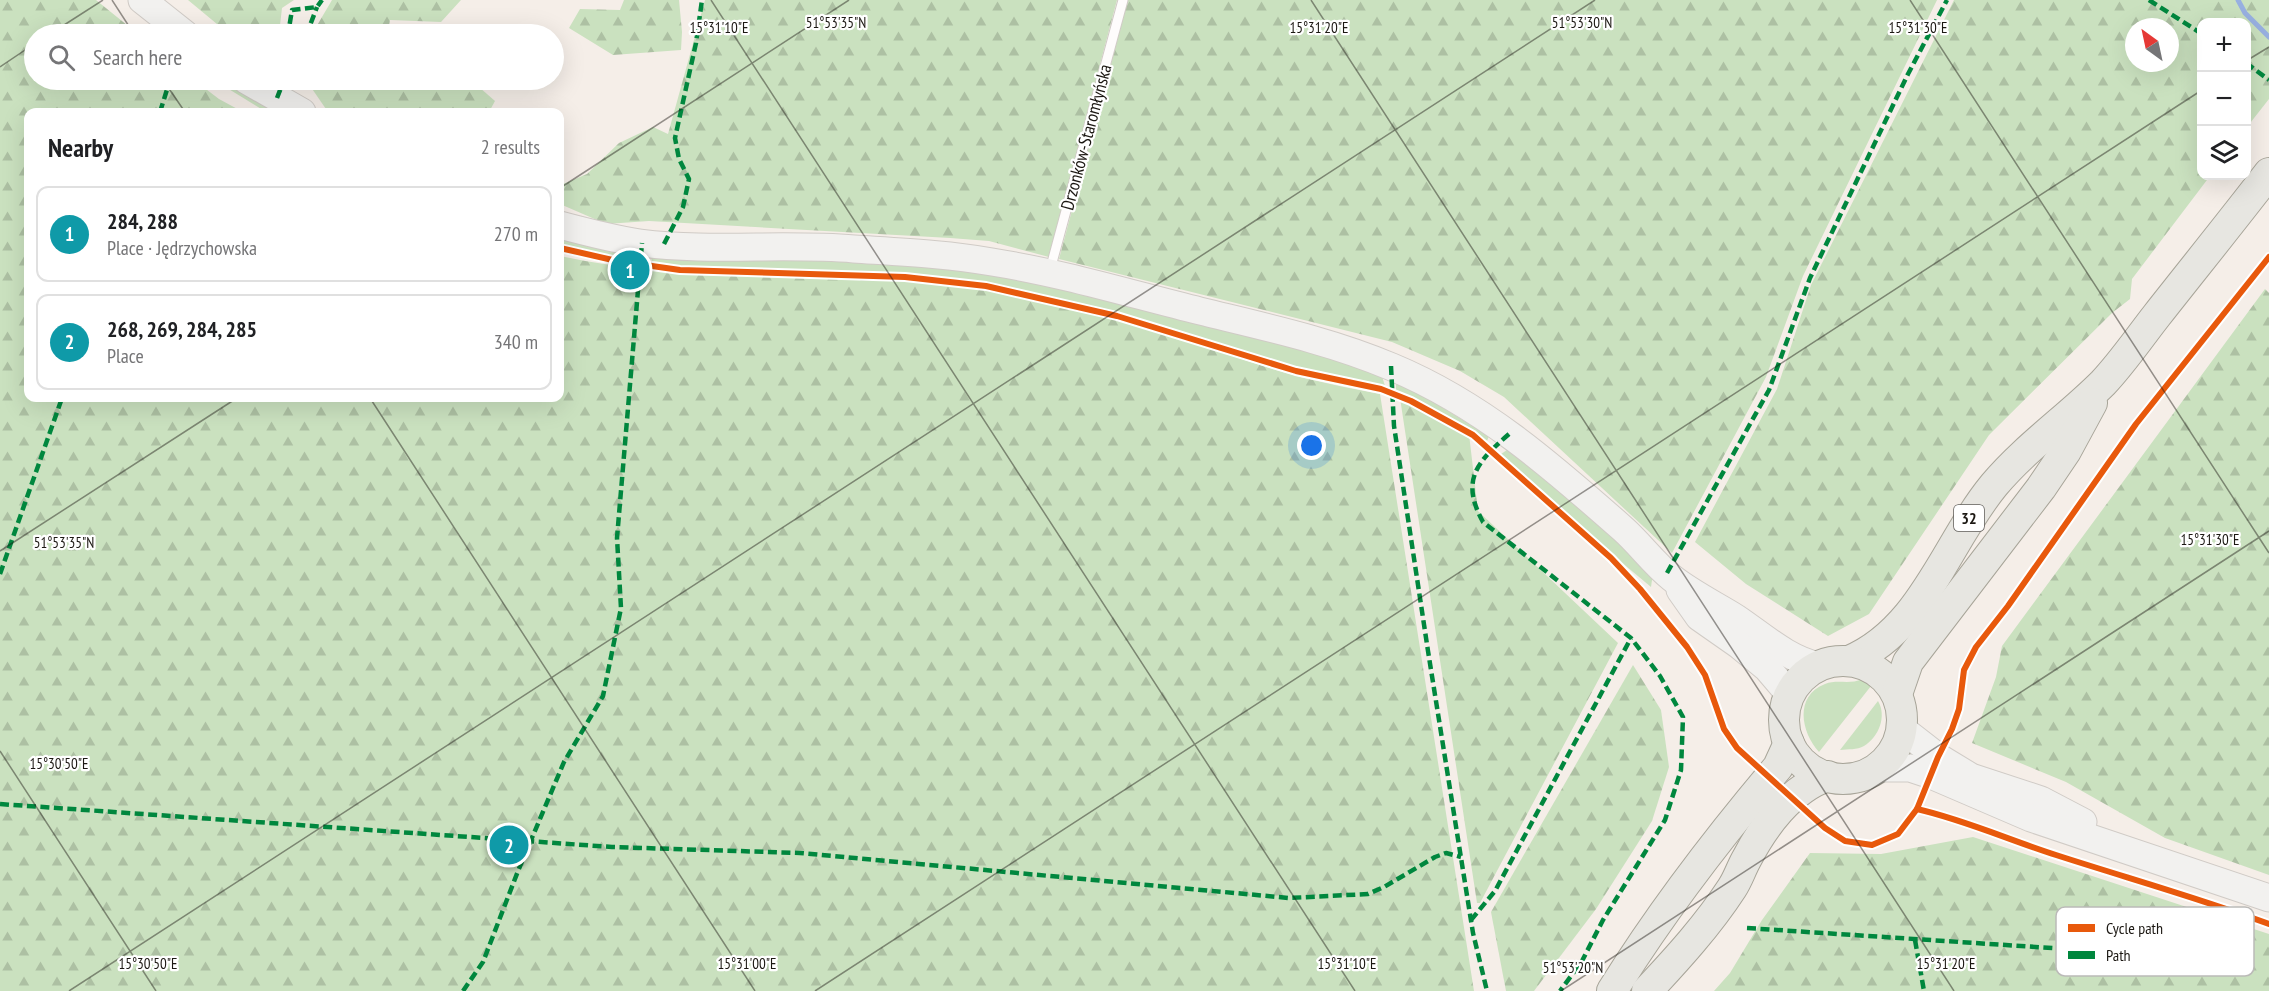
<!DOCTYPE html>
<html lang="en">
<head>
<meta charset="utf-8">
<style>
	body { margin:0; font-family:"PT Sans Narrow",sans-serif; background:#f6f6f6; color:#202124 }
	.controls { position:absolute; right:18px; top:18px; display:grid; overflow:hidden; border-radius:12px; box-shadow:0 6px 24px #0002 }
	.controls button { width:54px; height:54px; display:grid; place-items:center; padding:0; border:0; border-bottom:2px solid #e0e0e0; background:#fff; color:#202124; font:30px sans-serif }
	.compass { position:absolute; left:2125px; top:18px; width:54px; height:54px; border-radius:50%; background:#fff; box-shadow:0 6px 24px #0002; rotate:327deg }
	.you { position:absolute; left:1312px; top:446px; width:21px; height:21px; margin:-15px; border:4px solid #fff; border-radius:50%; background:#1a73e8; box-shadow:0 0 0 9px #1a73e833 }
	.badge { display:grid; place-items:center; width:39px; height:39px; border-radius:50%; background:#68635e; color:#fff; font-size:20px; font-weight:700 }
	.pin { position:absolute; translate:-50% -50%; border:3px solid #fff; box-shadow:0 2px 6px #0006 }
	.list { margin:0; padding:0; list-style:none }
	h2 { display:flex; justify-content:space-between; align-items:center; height:78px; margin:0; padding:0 24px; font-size:26px }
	h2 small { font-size:20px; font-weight:400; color:#757577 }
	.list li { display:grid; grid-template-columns:39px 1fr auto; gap:18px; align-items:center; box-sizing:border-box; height:96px; margin:0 12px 12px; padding:0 12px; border:2px solid #e0e0e0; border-radius:12px }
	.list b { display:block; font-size:22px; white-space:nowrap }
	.list p { margin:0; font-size:20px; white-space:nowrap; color:#757577 }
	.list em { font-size:20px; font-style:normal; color:#757577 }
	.icon { flex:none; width:33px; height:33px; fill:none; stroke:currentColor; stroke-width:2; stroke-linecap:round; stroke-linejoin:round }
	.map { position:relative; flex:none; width:2269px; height:991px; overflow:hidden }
	.search { position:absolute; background:#fff; box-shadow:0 6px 24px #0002; left:24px; top:24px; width:540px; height:66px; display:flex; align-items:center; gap:15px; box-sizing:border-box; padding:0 21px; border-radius:33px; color:#757577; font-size:22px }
	.panel { position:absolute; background:#fff; box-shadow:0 6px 24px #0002; left:24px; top:108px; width:540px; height:294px; border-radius:12px }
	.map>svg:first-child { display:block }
	.green { fill:#cae1bf }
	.forest { fill:url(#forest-firs); fill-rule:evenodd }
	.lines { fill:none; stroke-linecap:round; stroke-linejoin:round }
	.stream { stroke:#98b0e1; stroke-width:5 }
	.service-casing { stroke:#d0cbc6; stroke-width:11 }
	.secondary-casing { stroke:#d0cbc6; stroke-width:29 }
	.primary-casing { stroke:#a7a498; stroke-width:32 }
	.service { stroke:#fefcfc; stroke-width:9 }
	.secondary { stroke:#f2f1ef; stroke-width:27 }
	.primary { stroke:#e7e6e1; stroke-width:30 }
	.quiet { stroke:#00873e; stroke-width:4.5; stroke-dasharray:9 4.5; stroke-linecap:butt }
	.cycleway-casing { stroke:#fff; stroke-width:10 }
	.cycleway { stroke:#e8590c; stroke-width:6 }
	.ticks { fill:none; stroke:#1c1813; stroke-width:1.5; stroke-opacity:0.45 }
	.labels { text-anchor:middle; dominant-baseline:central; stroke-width:4.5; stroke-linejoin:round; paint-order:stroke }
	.shield { fill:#fff; stroke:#605d5a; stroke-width:1.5 }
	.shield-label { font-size:16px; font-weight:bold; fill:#1c1813 }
	.street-label { font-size:18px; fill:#1c1813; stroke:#fff }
	.key { fill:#fff; stroke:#bbbab8; stroke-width:1.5 }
	.key-label { font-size:16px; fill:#1c1813 }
	.ticks-label { font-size:15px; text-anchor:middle; fill:#1c1813; stroke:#fff; stroke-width:4.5; stroke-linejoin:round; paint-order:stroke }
</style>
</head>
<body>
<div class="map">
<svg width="2269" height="991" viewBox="0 0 2269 991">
	<defs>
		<pattern id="forest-firs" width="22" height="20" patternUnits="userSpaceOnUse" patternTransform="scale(1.5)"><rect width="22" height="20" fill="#cae1bf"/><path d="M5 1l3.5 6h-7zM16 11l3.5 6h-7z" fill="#adc0a3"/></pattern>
	</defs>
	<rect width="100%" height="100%" fill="#f5eee8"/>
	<g class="green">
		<path d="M214,80H231L285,112H266Z"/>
		<path d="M560,234L623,251L633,260L560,245Z"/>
		<path d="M651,255L953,265L1191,316L1381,373L1385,386L1308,371L1104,310L1013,288L952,279L896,274L678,267L652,263Z"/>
		<path d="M1399,381L1489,436L1487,441L1460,423L1396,391V385Z"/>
		<path d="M1510,448L1653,573L1651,587L1578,526L1501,454Z"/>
		<path d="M1862,679L1871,686L1819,752C1801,732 1794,696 1825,684C1837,679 1850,685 1862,679Z"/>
		<path d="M1878,701C1887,716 1879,737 1864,746C1857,750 1848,749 1840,750Z"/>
	</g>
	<g class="forest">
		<path d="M0,0H96L138,34H34V80H194L219,99L243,112H28V398H560V256C700,287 844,266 985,289C1046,298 1107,315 1165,334C1212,348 1257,366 1304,378C1329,384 1354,389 1380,394L1474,991H0Z"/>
		<path d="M188,0H294L282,8L279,34H229Z"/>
		<path d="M332,0H461L441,22L390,20L388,32L394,34H312Z"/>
		<path d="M624,0H679L682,32L681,50L613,55L569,28L580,9L620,10Z"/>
		<path d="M705,0H1117L1049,257L989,241L950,238L649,221L606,224L560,204V192L563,184L587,174L619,143L653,127L668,134Z"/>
		<path d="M1128,0H1937L1803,276L1766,377L1672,553L1504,397L1460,371L1392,342L1059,259Z"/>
		<path d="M1954,0H2269V99L2247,127L2246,22H2202V176H2210L2132,279L2130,299L2112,313L1989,435L1869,614L1828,636L1746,584L1695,542L1777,389L1811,285ZM2134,27H2170V63H2134Z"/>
		<path d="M306,80H471L495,101L489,112H328Z"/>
		<path d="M2265,289L2269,293V875L2165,838L2066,782L1972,743L1996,677L2002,646Z"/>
		<path d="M1400,398L1469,434L1478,511L1618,643L1480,903H1477Z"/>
		<path d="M1633,665L1661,710L1669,767L1652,821L1596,909L1534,991H1506L1491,912Z"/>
		<path d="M1973,837L2269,934V991H1714L1730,973L1762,920L1810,853L1881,854Z"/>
	</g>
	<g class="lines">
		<path class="stream" d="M2238,0L2245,13L2269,37"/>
		<g class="service-casing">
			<path id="service" d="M1050,270L1123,0"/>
		</g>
		<g class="secondary-casing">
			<g id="secondary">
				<path d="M142,0L185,34"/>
				<path d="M246,80L302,112"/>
				<path d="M560,225C586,232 613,239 640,243C711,252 783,243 854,249C900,252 947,254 992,262C1062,273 1131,294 1200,311C1265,327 1331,341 1392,367C1481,404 1552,466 1623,529C1640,544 1654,564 1672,578C1691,593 1715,605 1736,618C1763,636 1787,659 1819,666"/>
				<path d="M1680,590L1699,617L1739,645L1767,668L1790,695"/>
				<path d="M1902,729L1938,757L1971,777L2041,800L2083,822"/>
				<path d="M1876,768H1910L1931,775L2031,818L2269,898"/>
			</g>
		</g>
		<g class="primary-casing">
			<g id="primary">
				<path d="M1849,661C1923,630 1946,543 1994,485C2026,447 2068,418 2103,383C2122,363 2139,338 2157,315C2194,268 2232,221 2269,173"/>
				<circle cx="1843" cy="720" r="59"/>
				<path d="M1897,694L1908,662L2041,488L2066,451L2092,403"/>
				<path d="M1612,991C1661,912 1718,838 1778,767L1789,743"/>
				<path d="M1647,991C1677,959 1708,925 1732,888C1738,879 1741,869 1746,860C1763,827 1791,788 1828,776"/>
			</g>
		</g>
		<use href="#service" class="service"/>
		<use href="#secondary" class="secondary"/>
		<use href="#primary" class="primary"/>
		<g class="quiet">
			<path d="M2149,0L2202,34"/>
			<path d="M296,34L289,28L292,10L317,7L322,0"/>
			<path d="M303,34L309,28L317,7"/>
			<path d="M2246,63L2269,80"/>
			<path d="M277,98L284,80"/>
			<path d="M160,112L170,80"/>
			<path d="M664,244L683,207L689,179L679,159L675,138L696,43L702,0"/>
			<path d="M1391,366L1394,426L1428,651L1473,933L1487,991"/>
			<path d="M1509,434C1477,462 1460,480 1483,522L1631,638L1660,676L1683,717L1681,770L1665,820L1603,920L1582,961L1560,991"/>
			<path d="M1667,573L1769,390L1810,278L1908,74L1947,0"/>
			<path d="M0,574L62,398"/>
			<path d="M0,804L612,847L800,853L1289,898L1368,894L1384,887L1435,857L1446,853L1461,857"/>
			<path d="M1471,920L1495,891L1631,638"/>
			<path d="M1747,928L2112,952"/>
			<path d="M1915,940L1924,991"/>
			<path d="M463,991L483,962L518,871L564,762L603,696L621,608L617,538L642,243"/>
		</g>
		<g class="cycleway-casing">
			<g id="cycleway">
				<path d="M560,248L617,261L680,270L905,277L986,286L1117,316L1296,371L1381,389L1411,401L1473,435L1611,558L1640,589L1687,647L1705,675L1724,729L1737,748L1825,828L1845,841L1872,845L1898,834L1917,809L1938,757L1952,729L1959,709L1964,670L1976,647L2008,606L2136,424L2269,257"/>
				<path d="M1917,809C1965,820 2009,840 2056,855C2127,878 2199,898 2269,924"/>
			</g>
		</g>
		<use href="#cycleway" class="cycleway"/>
	</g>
	<path class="ticks" d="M112,0L134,34M711,0L1355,991M1311,0L1954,991M1910,0L2269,553M50,34L103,0M2246,61L2269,47M0,67L34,44M163,80L185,112M560,188L849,0M370,398L755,991M0,551L237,398M0,751L156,991M69,991L1595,0M815,991L2202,90M1561,991L2269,531"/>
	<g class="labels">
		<rect class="shield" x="1954" y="505" width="30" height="26" rx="4.5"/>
		<g class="shield-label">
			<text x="1969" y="518">32</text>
		</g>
		<g class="street-label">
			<text transform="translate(1086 137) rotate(-75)">Drzonków-Staromłyńska</text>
		</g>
	</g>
	<rect x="2056" y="907" width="198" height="69" rx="9" class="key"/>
	<rect x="2068" y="924" width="27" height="8" fill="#e8590c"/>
	<rect x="2068" y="951" width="27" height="8" fill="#00873e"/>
	<g class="key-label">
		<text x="2106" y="934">Cycle path</text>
		<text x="2106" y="961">Path</text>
	</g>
	<g class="ticks-label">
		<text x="836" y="28">51°53'35"N</text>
		<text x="1582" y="28">51°53'30"N</text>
		<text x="719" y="33">15°31'10"E</text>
		<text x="1319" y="33">15°31'20"E</text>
		<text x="1918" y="33">15°31'30"E</text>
		<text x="2210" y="545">15°31'30"E</text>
		<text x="64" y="548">51°53'35"N</text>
		<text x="59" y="769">15°30'50"E</text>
		<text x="148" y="969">15°30'50"E</text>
		<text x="747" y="969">15°31'00"E</text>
		<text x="1347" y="969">15°31'10"E</text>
		<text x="1946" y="969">15°31'20"E</text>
		<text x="1573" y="973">51°53'20"N</text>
	</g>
</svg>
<div class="controls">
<button>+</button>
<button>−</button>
<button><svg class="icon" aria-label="layers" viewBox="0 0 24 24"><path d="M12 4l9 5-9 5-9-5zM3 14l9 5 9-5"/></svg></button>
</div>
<svg class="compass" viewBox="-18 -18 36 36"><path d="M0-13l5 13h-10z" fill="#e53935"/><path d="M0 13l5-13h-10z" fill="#757577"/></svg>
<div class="you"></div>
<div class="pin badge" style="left:630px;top:270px;background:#0f9aa8">1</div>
<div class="pin badge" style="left:509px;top:845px;background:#0f9aa8">2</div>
<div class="search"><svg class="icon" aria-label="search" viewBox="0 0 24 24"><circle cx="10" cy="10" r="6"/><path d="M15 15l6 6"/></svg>Search here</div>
<section class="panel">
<h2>Nearby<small>2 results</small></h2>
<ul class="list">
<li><span class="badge" style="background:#0f9aa8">1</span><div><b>284, 288</b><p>Place · Jędrzychowska</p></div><em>270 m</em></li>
<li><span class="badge" style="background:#0f9aa8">2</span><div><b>268, 269, 284, 285</b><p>Place</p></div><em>340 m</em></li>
</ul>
</section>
</div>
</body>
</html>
